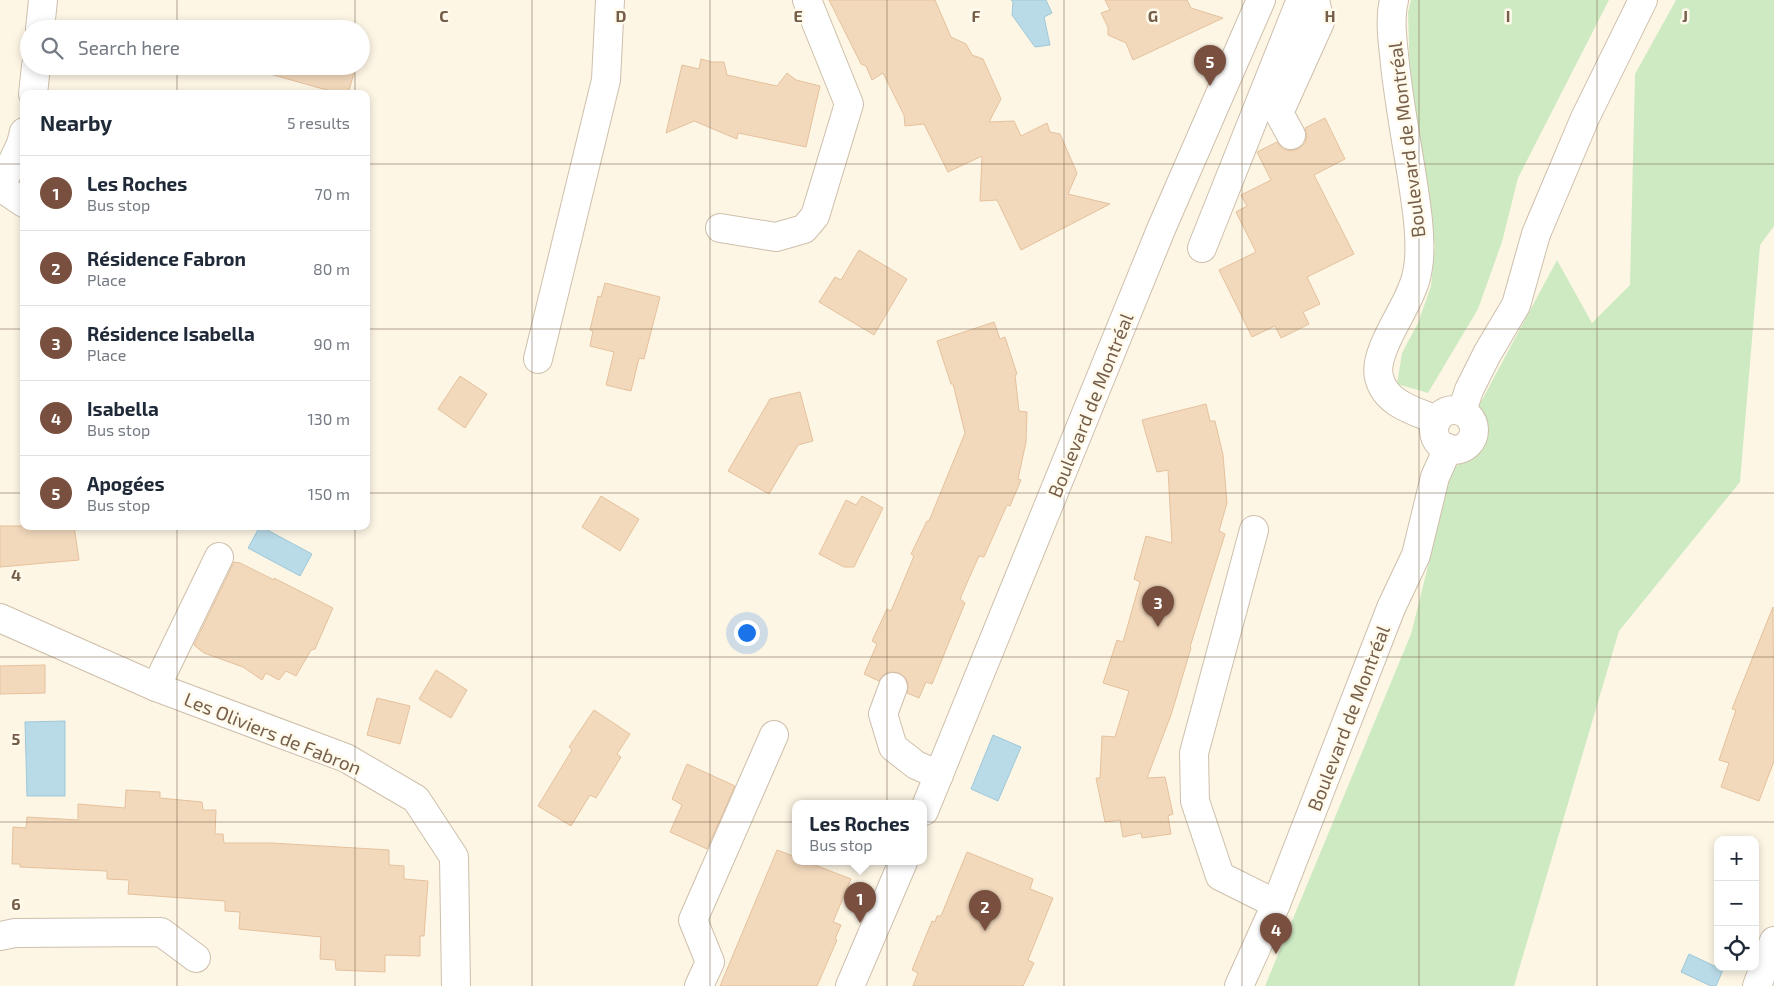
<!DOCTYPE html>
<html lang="en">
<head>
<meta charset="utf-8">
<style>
	body { margin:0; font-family:"Exo 2",sans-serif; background:#f6f6f7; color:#1f2937 }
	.controls { position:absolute; right:15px; bottom:15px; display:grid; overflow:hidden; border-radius:10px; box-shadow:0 2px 8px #0003 }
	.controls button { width:45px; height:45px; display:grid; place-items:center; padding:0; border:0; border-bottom:1px solid #e0e1e3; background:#fff; color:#1f2937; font:25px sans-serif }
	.you { position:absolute; left:746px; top:632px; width:18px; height:18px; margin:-12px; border:4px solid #fff; border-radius:50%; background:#1a73e8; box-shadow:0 0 0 8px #1a73e833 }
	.badge { display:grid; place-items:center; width:32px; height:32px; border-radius:50%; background:#79503f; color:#fff; font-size:16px; font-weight:700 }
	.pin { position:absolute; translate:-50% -41px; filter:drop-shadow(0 1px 2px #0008) }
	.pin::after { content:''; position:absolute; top:26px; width:18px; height:15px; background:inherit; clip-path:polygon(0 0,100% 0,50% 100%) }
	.popup { position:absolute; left:792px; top:800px; width:135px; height:65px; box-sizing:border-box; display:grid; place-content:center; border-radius:10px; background:#fff; filter:drop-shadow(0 1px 4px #0005); font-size:16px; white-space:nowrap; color:#747a83 }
	.popup b { font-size:19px; color:#1f2937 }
	.popup::after { content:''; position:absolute; left:50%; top:100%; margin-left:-10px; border:10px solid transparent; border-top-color:#fff }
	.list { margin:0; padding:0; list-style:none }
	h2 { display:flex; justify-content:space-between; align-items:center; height:65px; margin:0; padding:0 20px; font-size:21px }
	h2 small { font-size:16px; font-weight:400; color:#747a83 }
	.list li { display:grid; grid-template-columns:32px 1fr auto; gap:15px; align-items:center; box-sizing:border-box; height:75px; padding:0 20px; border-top:1px solid #e0e1e3 }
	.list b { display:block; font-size:19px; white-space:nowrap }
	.list p { margin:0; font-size:16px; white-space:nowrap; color:#747a83 }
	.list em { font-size:16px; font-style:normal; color:#747a83 }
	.icon { flex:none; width:28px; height:28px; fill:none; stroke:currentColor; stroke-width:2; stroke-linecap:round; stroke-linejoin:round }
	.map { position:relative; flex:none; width:1774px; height:986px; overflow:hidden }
	.search { position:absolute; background:#fff; box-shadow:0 2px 8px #0003; left:20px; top:20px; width:350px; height:55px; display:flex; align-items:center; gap:12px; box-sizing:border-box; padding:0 18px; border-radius:28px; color:#747a83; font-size:19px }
	.panel { position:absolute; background:#fff; box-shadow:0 2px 8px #0003; left:20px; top:90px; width:350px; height:440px; border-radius:10px }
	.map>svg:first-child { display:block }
	.green { fill:#ceeac3 }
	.water { fill:#b9dae7; stroke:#9fc8d8 }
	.building { fill:#f2d9bc; stroke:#e5c19c }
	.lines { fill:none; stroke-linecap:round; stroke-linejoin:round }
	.minor-casing { stroke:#cebfab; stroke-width:30 }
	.minor { stroke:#fff; stroke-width:28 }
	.grid { fill:none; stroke:#765f4a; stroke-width:1; stroke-opacity:0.55 }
	.labels { text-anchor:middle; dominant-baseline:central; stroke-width:5; stroke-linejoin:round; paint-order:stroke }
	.street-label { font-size:19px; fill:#765f4a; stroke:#fffaeb }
	.grid-label { font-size:16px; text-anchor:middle; font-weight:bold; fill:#765f4a; stroke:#fffaeb; stroke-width:5; stroke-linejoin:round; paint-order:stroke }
</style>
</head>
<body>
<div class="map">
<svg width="1774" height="986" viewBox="0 0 1774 986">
	<rect width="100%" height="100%" fill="#fdf6e5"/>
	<g class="green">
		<path d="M1411,0H1609L1518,178L1502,242L1478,309L1428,393L1397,384L1402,353L1418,323L1431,286L1435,246L1424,181L1410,81L1408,12Z"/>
		<path d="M1676,0H1774V226L1760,245L1740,482L1619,631L1514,986H1265L1411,634L1452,470L1484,443L1475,413L1557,260L1592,323L1630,285L1635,74Z"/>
	</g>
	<g class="water">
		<path d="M1011,0H1046L1052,13L1044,17L1050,45L1035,47L1032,43L1012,15L1013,2Z"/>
		<path d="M260,526L312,554L300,576L248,548Z"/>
		<path d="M65,721V796H27L25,722Z"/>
		<path d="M993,735L1021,747L998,801L971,789Z"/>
		<path d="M1689,954L1723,970L1716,986H1711L1681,972Z"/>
	</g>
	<g class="building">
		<path d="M829,0H935L951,37L966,44L972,55L983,59L1001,99L989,122L1014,121L1021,136L1047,123L1050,132L1060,134L1077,173L1068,194L1110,204L1021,250L997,200L980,201L982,156L948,172L924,124L905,126L904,115L883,73L872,80L866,66L861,64Z"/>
		<path d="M1105,0H1187L1191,8L1223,18L1133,60L1126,43L1108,35V27L1101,13L1110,10Z"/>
		<path d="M701,59L712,62H724L727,75L777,86L787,73L796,80L820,86L806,147L738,133L737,139L694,121L666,133L682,65L699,69Z"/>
		<path d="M271,66H356L348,94H341L270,74Z"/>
		<path d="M1325,118L1345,159L1314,175L1354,254L1307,277L1320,304L1303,312L1309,324L1281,338L1275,326L1252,337L1219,270L1256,252L1236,212L1247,206L1241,195L1271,180L1257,152L1277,142L1283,149L1290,151L1298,149L1305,143L1307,136L1305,128Z"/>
		<path d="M859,250L907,279L874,335L819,302L835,277L841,280Z"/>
		<path d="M605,283L660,297L644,359L639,358L631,391L606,385L614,352L590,346L593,331L590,330L598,296L601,297Z"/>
		<path d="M994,322L1000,339L1005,337L1017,374L1015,375L1019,411L1027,412L1026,442L1018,479L1021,480L1010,506L1007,505L984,557L979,556L970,576L960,599L965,603L932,684L926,682L919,698L907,693L908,684L905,677L899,673L890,672L883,675L879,681L864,674L877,644L872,641L887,609L891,611L914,556L911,554L927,521H929L965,433L953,384H951L937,341Z"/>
		<path d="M460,376L487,394L465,428L438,409Z"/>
		<path d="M800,392L813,441L798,445L769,494L728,471L770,399Z"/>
		<path d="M1206,404L1210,421H1215L1223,455L1227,503L1219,531L1225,534L1190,647L1191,648L1171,715L1147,778L1165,777L1173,814L1168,816L1171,834L1142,838L1141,833L1123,837L1120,820L1105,822L1096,778H1100L1102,736L1115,737L1129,691L1103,683L1117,640L1123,642L1140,582L1134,579L1146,536L1172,543L1168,470L1157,472L1142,420Z"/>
		<path d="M601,496L639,519L620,551L582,527Z"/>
		<path d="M862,496L883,508L854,567H844L819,554L846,500L856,505Z"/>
		<path d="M0,526H74L79,560L0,567Z"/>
		<path d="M234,562L240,563L274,580V578L333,608L315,649L311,650L296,676L286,671L279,680L266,673L262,680L243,667L204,653L194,645Z"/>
		<path d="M1773,607L1774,761L1759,801L1721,787L1729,763L1719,760L1736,710L1732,709Z"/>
		<path d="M45,665V693L0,694V666Z"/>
		<path d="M436,670L467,690L451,718L419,699Z"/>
		<path d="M377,698L410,706L400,744L367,735Z"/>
		<path d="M594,710L630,734L617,754L621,757L596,798L590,795L571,826L538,806L572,750L569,747Z"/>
		<path d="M687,764L735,786L707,849L670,832L682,805L672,799Z"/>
		<path d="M126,790L160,792V798L202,802L203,810H216L215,834H223L224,843H272L389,850V865L404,866V879L428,881L424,936H420V956L385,955V972L336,970L335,960L320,959L321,937L239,929L240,912L225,911V901L128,894L129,880L107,879V871L20,867V864H12L13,827L26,828L27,817L78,820V804L125,808Z"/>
		<path d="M777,850L796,857V862H807L851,879L833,922L841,925L835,939L837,940L817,986H720Z"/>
		<path d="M967,852L1033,879L1030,889L1053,898L1028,960L1034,963L1023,986H913L918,973L912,970L932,921L935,922L937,916H941Z"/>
	</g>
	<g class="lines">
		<g class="minor-casing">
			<g id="minor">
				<path d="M1394,0C1389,20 1393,44 1395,64C1399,102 1406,139 1412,177C1416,204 1421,232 1419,260C1418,269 1416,281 1412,289C1404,312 1373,353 1379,377C1385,404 1415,411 1437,420"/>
				<path d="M40,29L43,0"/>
				<path d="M33,94L36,66"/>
				<path d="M1291,135L1279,113L1320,22L1315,0"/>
				<path d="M0,187L24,203"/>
				<path d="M0,188L21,144L24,132"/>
				<path d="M720,228L776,237L804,229L815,216L849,104L807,0"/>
				<path d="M1202,248L1298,7L1314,0"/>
				<path d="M538,359L606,80L610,0"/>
				<circle cx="1454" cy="430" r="20"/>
				<path d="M1462,411L1469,390L1487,354L1516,305L1536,234L1585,118L1643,0"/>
				<path d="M1254,530L1194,753L1195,801L1220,876L1276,904"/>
				<path d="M0,618L156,687L346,758L416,799L454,857L456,986"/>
				<path d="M156,687L219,557"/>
				<path d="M893,687L883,714L893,747L916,765L939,775"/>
				<path d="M924,811L1162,227L1261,0"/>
				<path d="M0,936L15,933L161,932L196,958"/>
				<path d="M699,986L710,962L693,920L774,735"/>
				<path d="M850,986L903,862"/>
				<path d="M1239,986L1276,904L1391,608L1416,555L1435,477L1448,448"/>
				<path d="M1757,986L1774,941"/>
			</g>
		</g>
		<use href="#minor" class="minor"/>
	</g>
	<path class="grid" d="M177,0V29M355,0V29M532,0V986M710,0V986M887,0V986M1064,0V986M1242,0V986M1419,0V986M1597,0V986M177,66V94M355,66V94M0,164H24M366,164H1774M0,329H24M366,329H1774M0,493H24M366,493H1774M177,526V986M355,526V986M0,657H1774M0,822H1774"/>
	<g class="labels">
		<g class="street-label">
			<text transform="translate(1406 140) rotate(-97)">Boulevard de Montréal</text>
			<text transform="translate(1090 405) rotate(-68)">Boulevard de Montréal</text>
			<text transform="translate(1348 718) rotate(-69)">Boulevard de Montréal</text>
			<text transform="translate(273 733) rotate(22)">Les Oliviers de Fabron</text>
		</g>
	</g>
	<g class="grid-label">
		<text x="444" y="22">C</text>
		<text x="621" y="22">D</text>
		<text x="798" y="22">E</text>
		<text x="976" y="22">F</text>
		<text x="1153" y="22">G</text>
		<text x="1330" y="22">H</text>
		<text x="1508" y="22">I</text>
		<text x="1685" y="22">J</text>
		<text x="16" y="581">4</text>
		<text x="16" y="745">5</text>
		<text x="16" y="910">6</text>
	</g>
</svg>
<div class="controls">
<button>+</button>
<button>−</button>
<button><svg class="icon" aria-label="locate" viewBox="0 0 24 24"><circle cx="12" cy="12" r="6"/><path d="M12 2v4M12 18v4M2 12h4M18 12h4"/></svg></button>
</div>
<div class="you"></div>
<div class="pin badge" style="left:860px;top:923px">1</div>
<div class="popup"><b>Les Roches</b>Bus stop</div>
<div class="pin badge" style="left:985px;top:931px">2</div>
<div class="pin badge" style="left:1158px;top:627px">3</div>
<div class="pin badge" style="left:1276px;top:954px">4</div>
<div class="pin badge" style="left:1210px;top:86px">5</div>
<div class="search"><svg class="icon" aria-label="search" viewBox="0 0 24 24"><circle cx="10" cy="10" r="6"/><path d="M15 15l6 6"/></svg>Search here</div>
<section class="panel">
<h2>Nearby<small>5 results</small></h2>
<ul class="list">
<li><span class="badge">1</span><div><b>Les Roches</b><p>Bus stop</p></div><em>70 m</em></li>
<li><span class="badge">2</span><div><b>Résidence Fabron</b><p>Place</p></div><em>80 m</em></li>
<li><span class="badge">3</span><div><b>Résidence Isabella</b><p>Place</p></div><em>90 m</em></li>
<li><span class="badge">4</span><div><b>Isabella</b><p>Bus stop</p></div><em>130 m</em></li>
<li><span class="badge">5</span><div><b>Apogées</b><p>Bus stop</p></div><em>150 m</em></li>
</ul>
</section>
</div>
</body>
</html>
